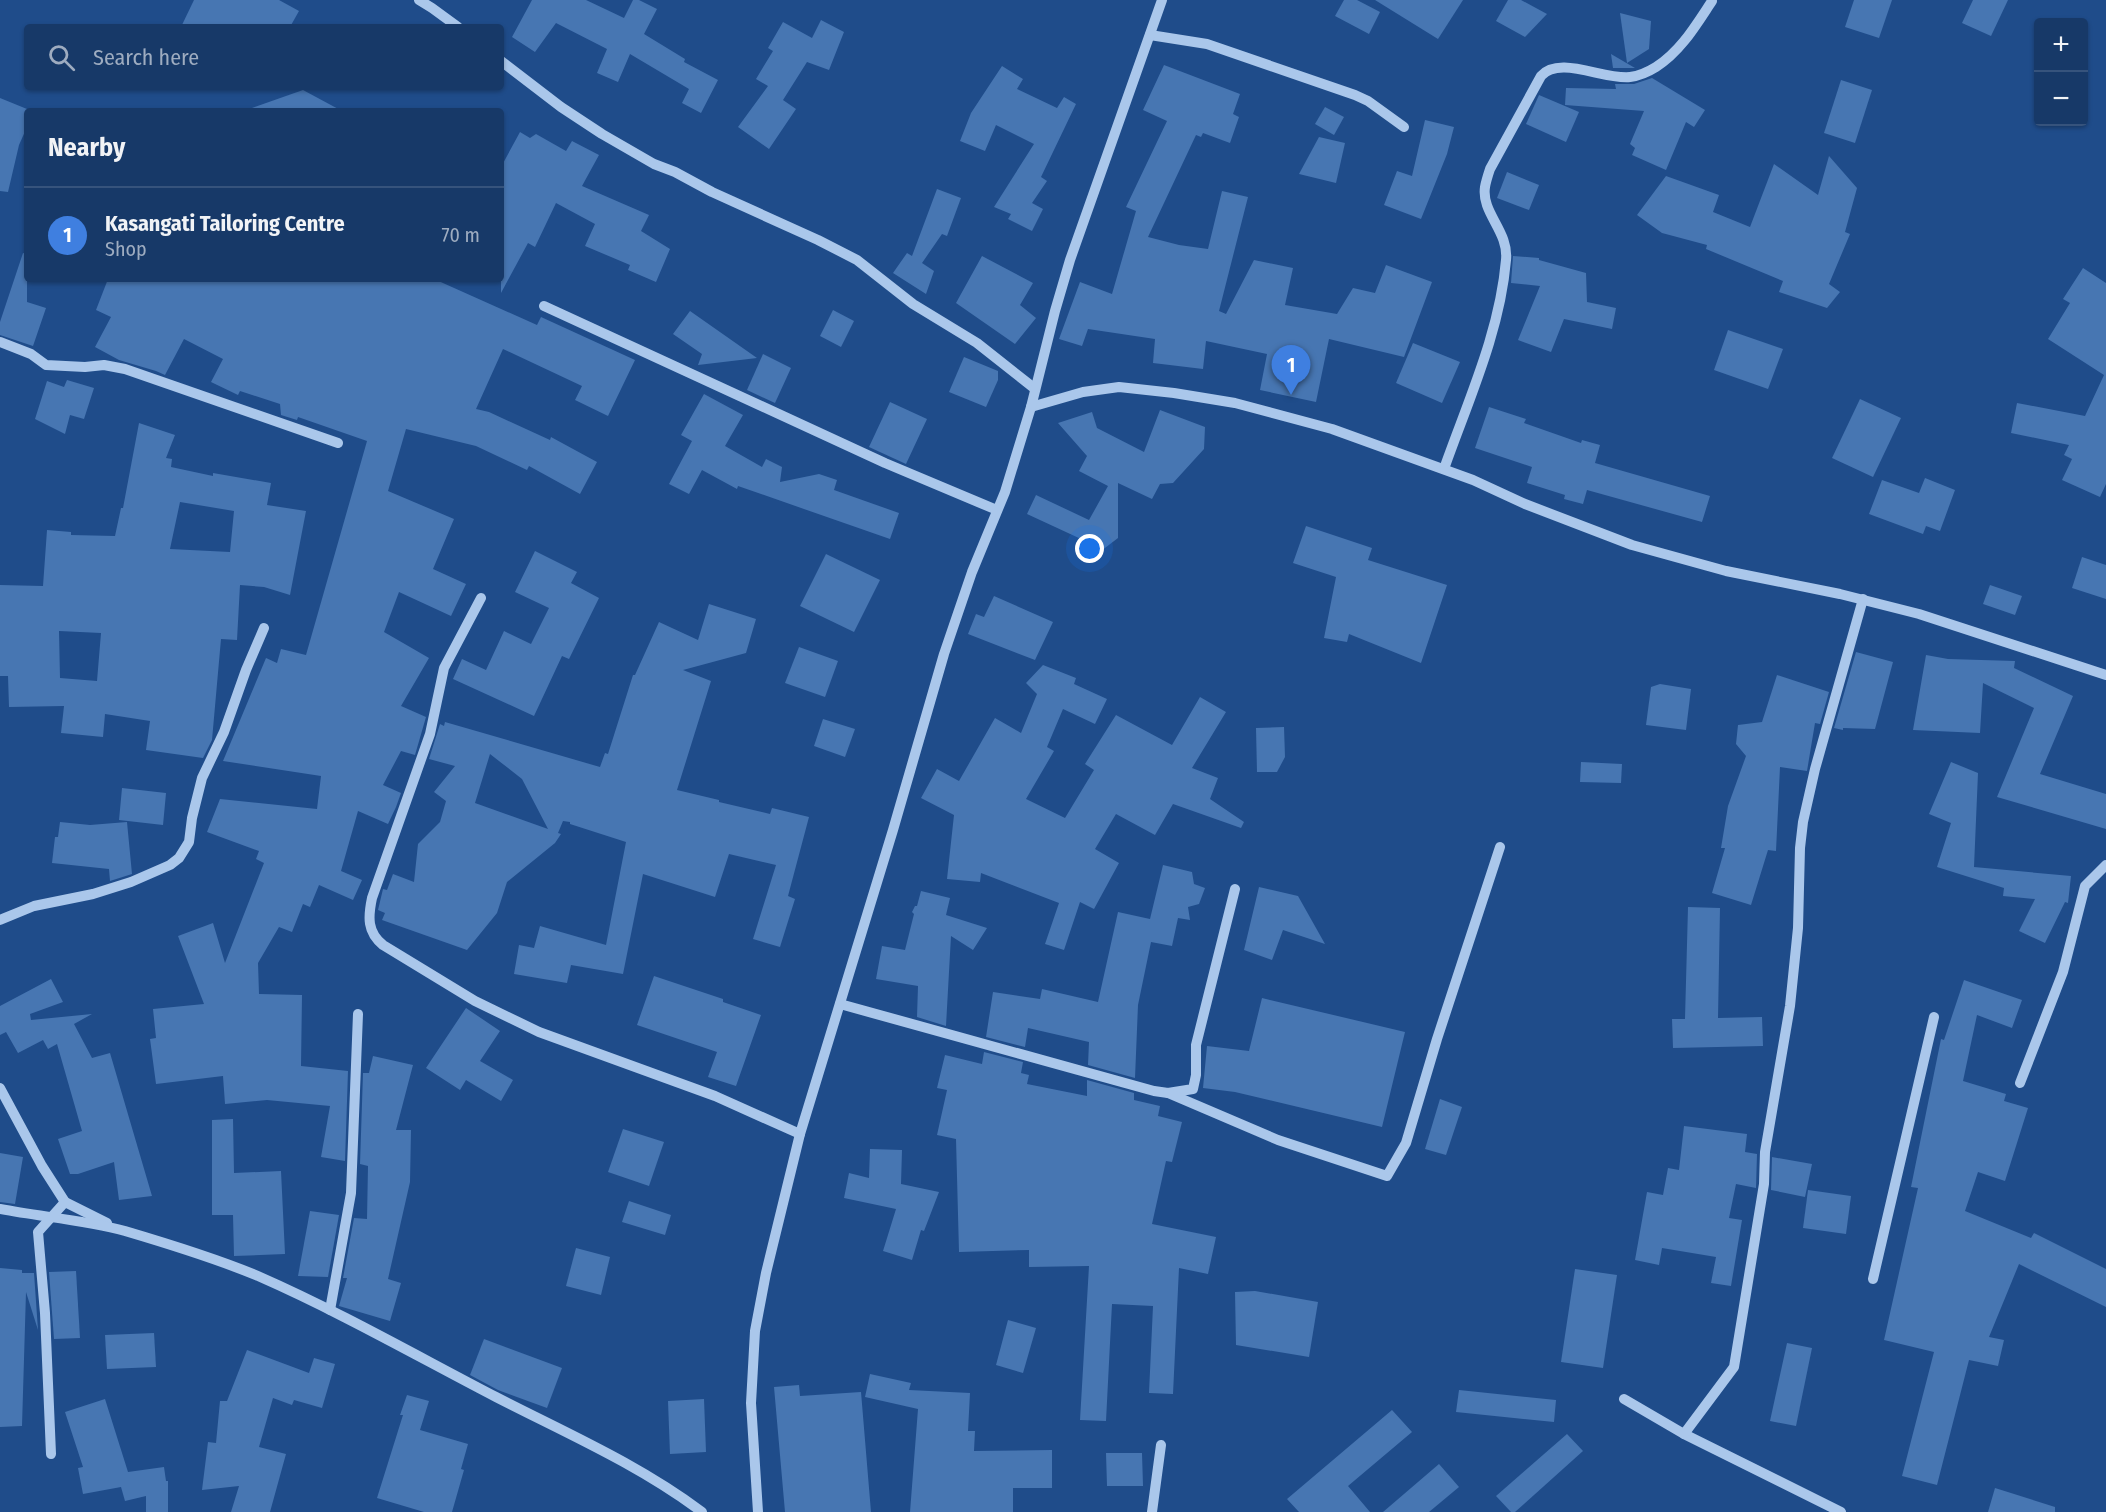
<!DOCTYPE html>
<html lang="en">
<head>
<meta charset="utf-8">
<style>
	body { margin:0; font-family:"Fira Sans Condensed",sans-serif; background:#244471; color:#f1f3f6 }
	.controls { position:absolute; right:18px; top:18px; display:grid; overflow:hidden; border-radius:6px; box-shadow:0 2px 4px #0004 }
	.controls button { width:54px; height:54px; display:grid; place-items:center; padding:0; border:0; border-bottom:2px solid #36537c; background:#173968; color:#f1f3f6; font:30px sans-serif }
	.you { position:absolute; left:1090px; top:549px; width:21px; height:21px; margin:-15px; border:4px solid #fff; border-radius:50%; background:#1a73e8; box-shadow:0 0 0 9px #1a73e833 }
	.badge { display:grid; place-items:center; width:39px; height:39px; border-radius:50%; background:#fad269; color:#fff; font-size:20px; font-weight:700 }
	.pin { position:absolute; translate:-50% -50px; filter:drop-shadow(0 2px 3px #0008) }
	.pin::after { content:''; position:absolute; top:32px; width:21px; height:18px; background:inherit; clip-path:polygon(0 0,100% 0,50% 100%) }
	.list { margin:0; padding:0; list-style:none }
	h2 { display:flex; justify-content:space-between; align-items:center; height:78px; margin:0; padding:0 24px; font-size:26px }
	h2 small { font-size:20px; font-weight:400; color:#9eacc0 }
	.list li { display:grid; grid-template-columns:39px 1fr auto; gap:18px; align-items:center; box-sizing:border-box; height:96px; padding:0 24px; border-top:2px solid #36537c }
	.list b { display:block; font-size:22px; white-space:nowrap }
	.list p { margin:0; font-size:20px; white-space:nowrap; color:#9eacc0 }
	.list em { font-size:20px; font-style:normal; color:#9eacc0 }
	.icon { flex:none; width:33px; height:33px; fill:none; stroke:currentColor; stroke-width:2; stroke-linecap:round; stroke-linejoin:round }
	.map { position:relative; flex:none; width:2106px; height:1512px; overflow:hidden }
	.search { position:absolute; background:#173968; box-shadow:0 2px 4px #0004; left:24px; top:24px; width:480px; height:66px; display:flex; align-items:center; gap:15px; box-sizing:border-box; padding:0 21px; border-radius:6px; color:#9eacc0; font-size:22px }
	.panel { position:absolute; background:#173968; box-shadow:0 2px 4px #0004; left:24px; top:108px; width:480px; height:174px; border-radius:6px }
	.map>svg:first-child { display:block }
	.building { fill:#4776b2; fill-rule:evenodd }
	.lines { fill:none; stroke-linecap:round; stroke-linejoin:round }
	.minor { stroke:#aac7eb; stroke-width:10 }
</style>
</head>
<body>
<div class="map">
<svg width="2106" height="1512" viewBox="0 0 2106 1512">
	<rect width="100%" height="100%" fill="#1f4c8a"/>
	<g class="building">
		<path d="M194,0H279L299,11L290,27H181Z"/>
		<path d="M532,0H586L624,18L633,0H639L657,9L644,34L685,59L684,62L718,80L701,113L682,103L689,89L630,54L618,82L597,73L607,49L556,23L535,52L512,37Z"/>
		<path d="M1344,0H1357L1380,12L1369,34L1335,16Z"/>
		<path d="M1375,0H1463L1438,39Z"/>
		<path d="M1508,0H1521L1547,14L1525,37L1496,21Z"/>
		<path d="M1854,0H1892L1879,38L1845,27Z"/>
		<path d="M1973,0H2008L1991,36L1962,23Z"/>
		<path d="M1620,13L1651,21L1649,49L1627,63Z"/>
		<path d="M821,20L844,32L829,70L807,62L783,100L796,109L769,149L738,127L768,86L756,79L773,51L768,48L783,22L812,38Z"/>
		<path d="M1611,54L1635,68H1613Z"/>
		<path d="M1164,65L1240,94L1233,114L1239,117L1230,143L1203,133L1201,137L1196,135L1148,237L1179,245L1208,249L1222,191L1248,197L1219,311L1226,314L1254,260L1293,268L1285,305L1337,314L1353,288L1375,293L1386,265L1432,282L1404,357L1329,339L1316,402L1260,390L1267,354L1206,341L1203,369L1153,363L1155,339L1088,329L1082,346L1059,339L1080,282L1112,294L1136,211L1126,207L1167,121L1143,110Z"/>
		<path d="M1002,66L1023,79L1017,89L1057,108L1064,97L1076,104L1041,177L1047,181L1032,203L1043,209L1032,231L1008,219L1011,214L994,207L1034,144L996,125L985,151L960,141L971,113Z"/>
		<path d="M1652,78L1705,110L1694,127L1686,122L1666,170L1632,155L1635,148L1630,144L1644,111L1565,105L1566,88L1616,89L1615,84H1634Z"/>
		<path d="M1841,80L1872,90L1855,143L1824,133Z"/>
		<path d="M303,90L342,111H253L252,108Z"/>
		<path d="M1539,95L1579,112L1566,142L1526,124Z"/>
		<path d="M0,98L27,109V127L19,145L8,192L0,191Z"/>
		<path d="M1325,107L1344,117L1334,135L1315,124Z"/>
		<path d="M1425,120L1454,127L1447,154L1421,219L1384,205L1397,171L1412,176Z"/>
		<path d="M520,132L530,138L536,134L566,151L572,141L599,155L582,186L649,215L641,231L670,249L656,282L628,270L630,265L585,246L595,224L556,203L535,247L528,243L501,293V167Z"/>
		<path d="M1319,137L1345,143L1336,183L1299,174Z"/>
		<path d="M1829,156L1857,188L1845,232L1850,234L1829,284L1840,292L1827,308L1779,292L1783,281L1706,249L1707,245L1662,233L1637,215L1666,176L1719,195L1713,212L1750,227L1774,164L1818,195Z"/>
		<path d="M1507,172L1539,185L1529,210L1497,198Z"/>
		<path d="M937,189L961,198L947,236L942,234L922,263L934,271L926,294L893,273L907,253L912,256Z"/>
		<path d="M23,253L27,254V302L46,308L33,346L0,335V322Z"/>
		<path d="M982,256L1033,283L1020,305L1036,318L1015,344L956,303Z"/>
		<path d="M1513,256L1539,258V260L1586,273L1587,302L1616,308L1612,329L1564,319L1551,352L1518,340L1540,286L1511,283Z"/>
		<path d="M2083,268L2106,283V484L2100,497L2062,480L2072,459L2064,455L2069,445L2011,433L2017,403L2085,416L2104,375L2048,339L2070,303L2063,299Z"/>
		<path d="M108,279H434L537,325L541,317L635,360L608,416L575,400L582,386L503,349L476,409L489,412L550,440L551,437L597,462L580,494L529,466L527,470L476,446L406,429L388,491L454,519L433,569L466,584L451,616L399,592L384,632L429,658L401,706L426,717L415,755L401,751L383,785L401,793L396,807L388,824L358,811L341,871L362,880L353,900L319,885L310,907L303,904L292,932L279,927L258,963L259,994L302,995L301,1066L348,1071L345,1161L321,1157L330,1106L267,1100L225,1104L223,1076L156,1084L150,1039L156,1038L153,1009L204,1004L178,936L213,923L225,963L264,863L256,859L259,851L207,832L220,799L317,809L321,776L223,761L266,658L277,663L281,649L306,655L367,441L298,417L297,420L281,415L280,404L240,391L238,395L211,382L223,359L184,339L165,375L156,371L119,360L95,347L111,317L96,310Z"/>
		<path d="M833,310L854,321L841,347L820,336Z"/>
		<path d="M690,311L757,358L698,365L702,354L673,334Z"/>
		<path d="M1728,330L1783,349L1768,389L1714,370Z"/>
		<path d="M1413,343L1460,362L1442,403L1396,383Z"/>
		<path d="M763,354L791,368L775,403L747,390Z"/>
		<path d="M964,357L998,371V380L986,407L949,392Z"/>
		<path d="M67,380L94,388L84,419L70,415L65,434L35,419L47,381L64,387Z"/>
		<path d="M704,394L743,415L725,446L762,467L766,459L782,467L780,482L819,474L837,480L834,490L899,513L890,539L738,486L737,489L702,470L689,494L669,484L692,441L681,435Z"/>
		<path d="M1860,399L1901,418L1873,477L1832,458Z"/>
		<path d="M890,402L927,419L906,464L869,447Z"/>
		<path d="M1489,407L1526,419L1524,423L1581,443L1582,440L1600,445L1595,463L1710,496L1702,522L1587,490L1583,504L1564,499L1565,495L1527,483L1532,467L1475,448Z"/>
		<path d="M1160,410L1205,427L1204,449L1173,483L1160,484L1152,499L1118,483V538L1101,551L1084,550L1081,539L1027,514L1036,495L1089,520L1108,486L1079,471L1087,456L1058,423L1092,412L1097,428L1144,452Z"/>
		<path d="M139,423L175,435L166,458L172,459L171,467L213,476V473L271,483L267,505L306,511L290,595L264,587L240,585L237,640L221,639L212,740L203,758L146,750L150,721L105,714L103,737L61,733L64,706L9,707L8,676H0V585L43,586L47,530L71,532V535L115,536L121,508H123ZM180,502L234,511L230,552L170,549ZM59,631L101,633L97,681L60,678Z"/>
		<path d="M1925,478L1955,490L1940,531L1926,526L1923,534L1869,514L1882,480L1919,493Z"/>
		<path d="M1306,526L1372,548L1368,560L1447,585L1421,663L1349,634L1347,642L1324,638L1336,577L1293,563Z"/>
		<path d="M535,551L577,572L571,583L599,598L569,659L562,656L534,716L453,679L462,659L486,670L504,631L531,644L549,608L515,592Z"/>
		<path d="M826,554L880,580L854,632L800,606Z"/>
		<path d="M2082,557L2106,565V599L2072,588Z"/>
		<path d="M1990,585L2022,596L2015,615L1983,604Z"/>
		<path d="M994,596L1053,622L1035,660L968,634L976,614L984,617Z"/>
		<path d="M709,604L756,619L746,653L683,670L711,681L677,790L719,800V802L770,814L772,808L809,817L788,896L795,899L780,947L753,939L776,865L729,854L715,897L643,874L623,974L571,965L567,983L514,974L519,945L534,948L540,926L606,945L626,842L570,824V822L563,821L558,833L561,834L555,843L507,882L497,913L467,950L382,920L385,913L378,910L383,889L387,890L393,874L414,882L418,844L440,822L446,801L434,792L455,766L429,759L440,724L444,726L445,722L600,767L605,753L608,754L633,675H635L659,622L698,640ZM490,754L522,779L548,829L475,803Z"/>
		<path d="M799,647L838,661L825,697L785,683Z"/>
		<path d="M1856,652L1893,662L1875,729L1843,728V730L1834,728Z"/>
		<path d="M1926,655L1948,659L2015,661L2014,668L2073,696L2040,774L2106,794V829L1997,797L2034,708L1983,683L1980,733L1913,730Z"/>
		<path d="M1043,665L1076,678L1074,684L1107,699L1095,724L1063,709L1047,747L1054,751L1026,799L1065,818L1094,770L1085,764L1116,715L1172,745L1200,697L1226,712L1192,768L1218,778L1210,799L1244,822L1241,828L1173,804L1155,835L1116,814L1095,849L1119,863L1094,909L1080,902L1064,950L1045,944L1059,903L981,873L980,882L947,879L954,815L921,798L937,769L959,781L995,718L1021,733L1037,694L1026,683Z"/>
		<path d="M1777,675L1829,692L1820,724L1815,723L1807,771L1780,767L1776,851L1768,850L1751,905L1712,893L1725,848H1721L1728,806L1746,756L1736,744L1738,725L1762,722Z"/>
		<path d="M1660,684L1691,689L1686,730L1646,725L1651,687Z"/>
		<path d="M823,719L855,729L845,757L814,746Z"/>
		<path d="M1284,727L1285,757L1277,772H1257L1256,728Z"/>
		<path d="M1581,762L1622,764L1621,783L1580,782Z"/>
		<path d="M1951,762L1978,773L1974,867L2071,876L2068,903L2065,902L2045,943L2019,931L2035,899L2003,896L2004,888L1937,867L1951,823L1929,814Z"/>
		<path d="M122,788L166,793L163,825L119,820Z"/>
		<path d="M60,822L90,825L127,822L132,874L110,881L109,869L52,863L55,837H58Z"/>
		<path d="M1163,865L1192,872L1194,884L1205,888L1199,904L1188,907L1190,920L1178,918L1172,946L1151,942L1138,1005L1135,1078L1088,1065L1089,1042L1028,1028L1025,1047L986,1037L993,992L1040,999L1042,989L1098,1002L1118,912L1150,919Z"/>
		<path d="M1259,887L1298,896L1325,944L1283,930L1272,960L1244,950Z"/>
		<path d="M921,891L950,898L946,915L987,928L973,950L951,936L946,1026L917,1017L918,986L876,979L882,946L905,950L914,914L912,912L915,906H917Z"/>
		<path d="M1688,907L1720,908L1718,1018L1762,1017L1763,1046L1673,1048L1672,1019H1685Z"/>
		<path d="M654,976L723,999V1002L761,1015L736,1086L708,1077L717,1052L637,1025Z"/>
		<path d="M51,979L63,1002L30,1014L31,1020L92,1014L74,1024L92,1058L110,1053L152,1196L119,1200L114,1162L78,1174H70L58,1139L82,1131L57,1044L48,1049L43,1040L18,1053L6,1032L0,1035V1006Z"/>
		<path d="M1964,980L2022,1000L2012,1028L1977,1015L1963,1081L2006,1094L2004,1101L2028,1108L2005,1181L1978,1172L1965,1211L2031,1238L2034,1233L2106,1269V1307L2019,1264L1989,1337L2004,1340L1998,1366L1969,1360L1937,1485L1902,1476L1934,1352L1884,1340L1918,1188L1911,1187L1941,1039L1944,1040Z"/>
		<path d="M1262,998L1405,1032L1382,1127L1235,1092L1203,1088L1207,1046L1249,1051Z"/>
		<path d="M466,1008L500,1031L480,1061L513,1080L501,1101L466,1080L460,1090L426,1068Z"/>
		<path d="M984,1052L1023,1062L1021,1073L1029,1075L1027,1084L1087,1096V1080L1134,1093V1100L1160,1106L1158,1116L1182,1122L1172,1162L1166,1161L1152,1224L1216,1237L1208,1274L1179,1268L1173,1394L1149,1393L1153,1306L1112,1304L1106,1421L1080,1420L1089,1266L1029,1267V1250L959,1252L956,1139L937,1135L947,1090L937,1088L945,1055L982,1064Z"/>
		<path d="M373,1056L413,1065L396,1130H411L410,1182L388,1279L401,1283L390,1321L339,1306L347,1278H343L354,1218L367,1219L368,1166L360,1164L363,1073H369Z"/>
		<path d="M1440,1099L1462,1107L1446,1155L1425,1149Z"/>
		<path d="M233,1119L234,1173L281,1171L285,1254L234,1256L233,1215H212V1120Z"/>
		<path d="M1684,1126L1747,1134L1745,1152L1757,1154L1756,1188L1736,1184L1729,1218L1742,1220L1731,1286L1711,1283L1716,1257L1662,1248L1659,1265L1635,1260L1647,1192L1663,1195L1668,1168L1679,1170Z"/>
		<path d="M623,1129L664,1142L649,1186L608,1172Z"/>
		<path d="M870,1149L902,1150L901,1184L939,1192L924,1231L921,1230L912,1260L883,1251L896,1209L844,1198L849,1173L869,1178Z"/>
		<path d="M0,1153L23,1157L15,1204L0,1202Z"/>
		<path d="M1772,1157L1812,1164L1805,1197L1771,1190Z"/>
		<path d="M1808,1190L1851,1196L1846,1234L1803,1228Z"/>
		<path d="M629,1201L671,1215L665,1235L622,1222Z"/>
		<path d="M310,1211L339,1215L328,1277L298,1276Z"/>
		<path d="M576,1248L610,1257L601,1295L566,1286Z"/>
		<path d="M0,1268L22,1270V1273H34L38,1330L26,1292L22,1426L0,1427Z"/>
		<path d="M1575,1269L1617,1275L1603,1368L1561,1362Z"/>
		<path d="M76,1271L80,1338L54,1339L49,1272Z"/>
		<path d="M1255,1291L1318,1302L1309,1357L1236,1345L1235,1292Z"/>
		<path d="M1008,1320L1036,1328L1023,1373L996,1365Z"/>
		<path d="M154,1333L156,1367L107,1369L105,1335Z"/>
		<path d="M484,1339L562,1368L547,1408L498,1390L470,1375Z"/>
		<path d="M1787,1343L1812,1348L1796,1426L1770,1421Z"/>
		<path d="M247,1350L309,1373L314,1358L335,1364L322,1408L294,1400L292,1405L273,1398L259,1447L286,1454L270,1512H231L239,1486L202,1490L208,1442L216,1443L220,1401H227Z"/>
		<path d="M870,1374L911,1383L909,1390L970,1393L968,1431H975L974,1451L1052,1450V1488H1013V1512H910L918,1409L865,1397Z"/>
		<path d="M799,1385L800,1396L861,1392L871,1512H785L774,1387Z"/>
		<path d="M1459,1390L1556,1400L1554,1422L1456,1412Z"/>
		<path d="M407,1395L429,1401L420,1430L468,1444L461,1469L464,1470L452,1512H424L377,1498L403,1415H400Z"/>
		<path d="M105,1399L128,1472L164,1467L166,1481H168V1512H146V1496L125,1501L121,1487L83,1494L78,1468L83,1467L65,1412Z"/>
		<path d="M704,1399L706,1452L670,1454L668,1401Z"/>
		<path d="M1392,1410L1412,1432L1348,1486L1370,1512H1299L1287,1499Z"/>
		<path d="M1567,1434L1583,1451L1515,1512H1511L1496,1496Z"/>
		<path d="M1106,1453H1142L1143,1486H1107Z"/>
		<path d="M1439,1464L1459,1487L1429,1512H1383Z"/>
		<path d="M1995,1488L2055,1507V1512H1988Z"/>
	</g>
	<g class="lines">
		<g class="minor">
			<path d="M419,0L432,8L458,27"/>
			<path d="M1150,35L1207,44L1355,95L1368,101L1404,127"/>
			<path d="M501,61L561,107L602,134L654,164L675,172L712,192L818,240L857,260L913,304L977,343L1034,388"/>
			<path d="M544,306L885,463L997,510"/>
			<path d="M0,342L31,354L46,365L85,367L104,365L125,369L338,443"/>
			<path d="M1031,407L1083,392L1119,387L1174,393L1235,403L1332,429L1473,480L1525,504L1632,545L1726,571L1840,594L1919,614L2106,675"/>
			<path d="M1444,469C1468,401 1500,332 1506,260C1509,231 1481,213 1485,187C1486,181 1488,175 1490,169L1541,76C1559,55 1604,80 1630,77C1638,76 1648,72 1656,67C1681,51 1696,25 1712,1"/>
			<path d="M481,598L444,668L430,734L372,898C368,917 367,932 383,945L475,1001L539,1032L715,1096L800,1134"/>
			<path d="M0,920L34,906L93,894L131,882L170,865L179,858L189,842L192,818L202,778L224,732L246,670L264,628"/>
			<path d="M840,1004L1154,1091L1168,1093L1193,1089L1196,1075V1045L1235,889"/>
			<path d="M2020,1083L2063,972L2085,886L2106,865"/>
			<path d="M0,1088L42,1166L65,1202L107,1223"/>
			<path d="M1168,1093L1278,1140L1387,1176L1406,1143L1437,1039L1500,847"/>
			<path d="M0,1209C42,1217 84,1220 125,1231C169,1244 215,1258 258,1276C340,1312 417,1356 496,1397C566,1433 638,1464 702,1512"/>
			<path d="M1873,1279L1934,1017"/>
			<path d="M330,1310L351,1193L358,1014"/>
			<path d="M1624,1399L1684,1434L1841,1512"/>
			<path d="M1684,1434L1734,1367L1764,1184L1765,1152L1790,1006L1798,928L1800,848L1803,822L1815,769L1863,599"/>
			<path d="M51,1454L45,1313L38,1232L65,1202"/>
			<path d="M758,1512L751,1403L755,1331L766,1273L800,1134L893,830L944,654L972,572L1005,492L1031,407L1055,311L1070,260L1162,0"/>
			<path d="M1152,1512L1161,1445"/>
		</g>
	</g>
</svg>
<div class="controls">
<button>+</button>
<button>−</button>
</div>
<div class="you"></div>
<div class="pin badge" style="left:1291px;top:395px;background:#3f7fe0">1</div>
<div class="search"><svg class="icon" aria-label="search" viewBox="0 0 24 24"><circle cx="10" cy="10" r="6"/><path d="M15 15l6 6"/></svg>Search here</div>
<section class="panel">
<h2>Nearby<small></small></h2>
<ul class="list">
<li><span class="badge" style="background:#3f7fe0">1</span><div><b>Kasangati Tailoring Centre</b><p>Shop</p></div><em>70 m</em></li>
</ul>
</section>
</div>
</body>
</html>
